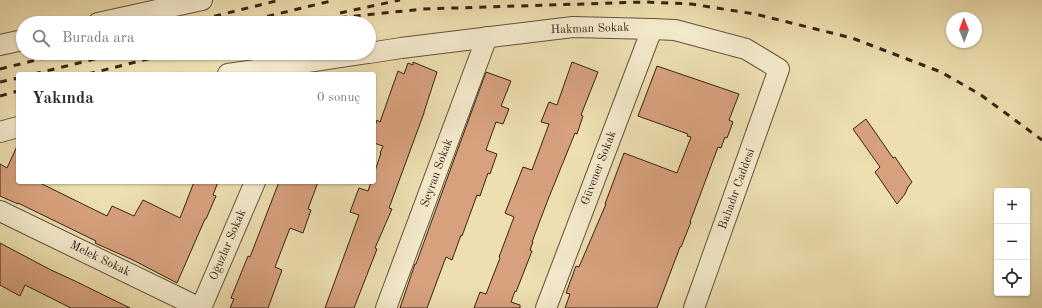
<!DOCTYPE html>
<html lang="tr">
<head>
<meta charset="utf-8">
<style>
	body { margin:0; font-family:"Old Standard TT",serif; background:#f7f7f7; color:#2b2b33 }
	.controls { position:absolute; right:12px; bottom:12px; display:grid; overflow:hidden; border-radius:4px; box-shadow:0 1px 3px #0004 }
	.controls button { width:36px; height:36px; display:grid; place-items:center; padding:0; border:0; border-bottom:1px solid #e1e1e2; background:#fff; color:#2b2b33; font:20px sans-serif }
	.compass { position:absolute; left:946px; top:12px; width:36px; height:36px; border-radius:50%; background:#fff; box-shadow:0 1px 3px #0004; rotate:359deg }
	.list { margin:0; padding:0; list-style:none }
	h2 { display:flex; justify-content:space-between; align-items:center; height:52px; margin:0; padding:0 16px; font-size:17px }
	h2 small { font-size:13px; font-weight:400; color:#7c7c81 }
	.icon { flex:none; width:22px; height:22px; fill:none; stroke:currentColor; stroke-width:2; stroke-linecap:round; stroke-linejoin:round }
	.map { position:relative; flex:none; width:1042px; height:308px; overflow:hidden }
	.search { position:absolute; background:#fff; box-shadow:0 1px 3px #0004; left:16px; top:16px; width:360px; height:44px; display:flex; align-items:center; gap:10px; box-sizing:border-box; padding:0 14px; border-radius:22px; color:#7c7c81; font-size:15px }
	.panel { position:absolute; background:#fff; box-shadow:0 1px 3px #0004; left:16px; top:72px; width:360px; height:112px; border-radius:4px }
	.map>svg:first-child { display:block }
	.building { fill:#d7a17d; stroke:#392316 }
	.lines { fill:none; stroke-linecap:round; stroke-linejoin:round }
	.minor-casing { stroke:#66523c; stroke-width:22 }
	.minor { stroke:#f3eacc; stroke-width:20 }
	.rail { stroke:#392316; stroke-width:3; stroke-dasharray:7 7; stroke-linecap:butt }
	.labels { text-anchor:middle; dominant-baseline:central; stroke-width:4; stroke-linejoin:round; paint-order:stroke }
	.street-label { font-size:12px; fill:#392316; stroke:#f3eacc }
</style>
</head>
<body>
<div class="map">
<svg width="1042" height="308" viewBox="0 0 1042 308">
	<rect width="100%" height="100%" fill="#eddfb0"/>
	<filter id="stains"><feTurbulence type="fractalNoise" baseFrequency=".005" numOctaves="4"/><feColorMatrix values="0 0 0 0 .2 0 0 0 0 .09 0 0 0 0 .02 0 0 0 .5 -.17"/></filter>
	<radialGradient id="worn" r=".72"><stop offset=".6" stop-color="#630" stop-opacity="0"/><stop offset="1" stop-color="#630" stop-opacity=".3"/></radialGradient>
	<g class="building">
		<path d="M413,62L437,72L424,112V113L389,208L392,209L375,248L377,249L354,308H325L359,215L350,212L359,188L368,191L371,182H374V174L381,153H380L383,146L374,143V129L377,120L380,122L398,71L404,74L408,63L413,65Z"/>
		<path d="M572,62L598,72L581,115L583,116L577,134L575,133L547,202L532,242H533L530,250L532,251L516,292L515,291L511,302L520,305V308H474L480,292L486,294L500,258L499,257L514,217L505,213L523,167L532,170L549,124L541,122L549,102L557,105Z"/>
		<path d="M657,66L739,94L729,120L733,122L727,138L725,137L721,148L718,147L690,222H691L681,247H680L657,308H565L570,294L566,293L576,266L579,267L606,204H605L624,153L677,173L691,137L687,136L688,134L638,116Z"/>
		<path d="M486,72L511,81L501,106L509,109L503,124L496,122L486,150L497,154L490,174L488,173L480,196L477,195L462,236L461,235L452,260L446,257L427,308H400L415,264H416Z"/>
		<path d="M866,119L893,158L895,157L912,182L908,187L905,194L897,204L875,172L880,167L853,129Z"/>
		<path d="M18,144V182H38L107,216L112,206L134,216L143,200L180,218L194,182H218L213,195L216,196L206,219H205L177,283L133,260L95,243L96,241L18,203V204L0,196V164L7,168Z"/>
		<path d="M279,182H318L308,209L311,210L303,233L290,228L275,267L282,270L268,308H230L234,299L231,298L248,256L250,257Z"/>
		<path d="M0,243L51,270L75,281L130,308H71L25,285L20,296L0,285Z"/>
	</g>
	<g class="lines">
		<g class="minor-casing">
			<g id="minor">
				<path d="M98,23L202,0"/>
				<path d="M0,45L23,40"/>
				<path d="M369,53L401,48L573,27L652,29L675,30L746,49L779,69L694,308"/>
				<path d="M228,74L367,53"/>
				<path d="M0,132L18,127"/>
				<path d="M0,211L200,308"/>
				<path d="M201,308L255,182"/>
				<path d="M386,308L487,37"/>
				<path d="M546,308L652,29"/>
			</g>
		</g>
		<use href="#minor" class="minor"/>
		<g class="rail">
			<path d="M340,13L400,0"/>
			<path d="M298,22L423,9L645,2L691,4L755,14L852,38L941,72L981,95L1042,140"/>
			<path d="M187,23L280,0"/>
			<path d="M240,23L335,0"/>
			<path d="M0,69L65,53"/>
			<path d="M34,74L119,53"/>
			<path d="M88,74L172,53"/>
			<path d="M0,82L18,78"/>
			<path d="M0,96L18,91"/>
		</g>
	</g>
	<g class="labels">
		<g class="street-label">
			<text transform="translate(590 29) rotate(-2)">Hakman Sokak</text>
			<text transform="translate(599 168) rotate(-69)">Güvener Sokak</text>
			<text transform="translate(437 173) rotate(-70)">Seyran Sokak</text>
			<text transform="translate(737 189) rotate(-70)">Bahadır Caddesi</text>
			<text transform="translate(228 245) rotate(-67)">Oğuzlar Sokak</text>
			<text transform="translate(100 259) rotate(26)">Melek Sokak</text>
		</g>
	</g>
	<rect width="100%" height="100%" filter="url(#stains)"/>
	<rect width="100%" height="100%" fill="url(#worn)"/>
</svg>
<div class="controls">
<button>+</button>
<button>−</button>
<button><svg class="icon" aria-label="locate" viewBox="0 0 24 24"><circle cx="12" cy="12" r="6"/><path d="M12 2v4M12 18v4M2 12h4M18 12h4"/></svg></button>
</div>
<svg class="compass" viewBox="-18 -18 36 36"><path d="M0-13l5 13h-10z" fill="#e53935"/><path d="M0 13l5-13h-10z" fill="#7c7c81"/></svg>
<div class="search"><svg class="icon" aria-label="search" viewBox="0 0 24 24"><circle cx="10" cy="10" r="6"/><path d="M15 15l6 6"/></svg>Burada ara</div>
<section class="panel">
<h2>Yakında<small>0 sonuç</small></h2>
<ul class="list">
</ul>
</section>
</div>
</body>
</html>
